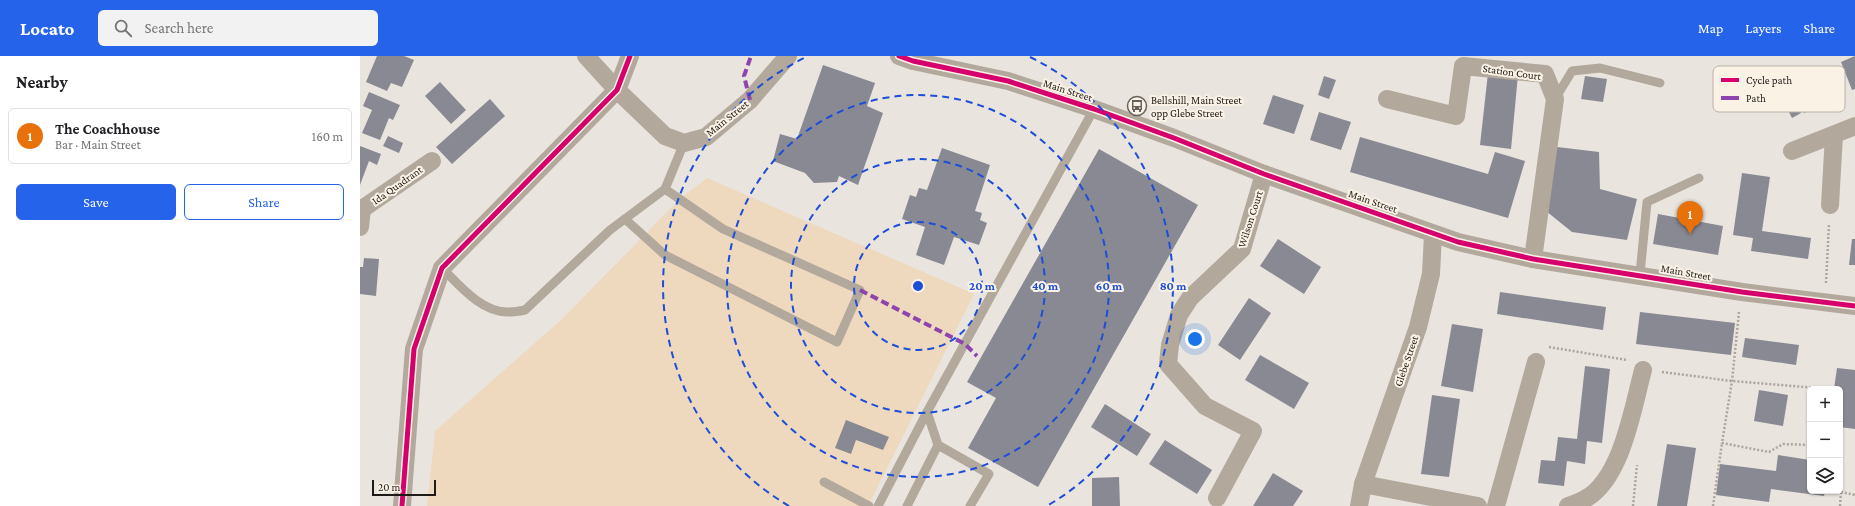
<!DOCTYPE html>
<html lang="en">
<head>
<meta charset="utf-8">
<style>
	body { margin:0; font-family:"Crimson Pro",serif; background:#f2f2f2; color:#202124 }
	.controls { position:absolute; right:12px; bottom:12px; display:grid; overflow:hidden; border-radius:6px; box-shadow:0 1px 3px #0004 }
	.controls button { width:36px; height:36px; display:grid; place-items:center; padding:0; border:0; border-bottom:1px solid #e0e0e0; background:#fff; color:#202124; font:20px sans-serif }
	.scale { position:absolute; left:12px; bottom:10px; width:64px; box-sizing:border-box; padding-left:4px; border:2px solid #1e1b17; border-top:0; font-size:11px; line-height:14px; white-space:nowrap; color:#1e1b17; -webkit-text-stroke:3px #fbf2e6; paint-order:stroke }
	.you { position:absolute; left:835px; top:283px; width:14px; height:14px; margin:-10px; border:3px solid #fff; border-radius:50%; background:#1a73e8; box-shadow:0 0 0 6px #1a73e833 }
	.badge { display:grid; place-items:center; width:26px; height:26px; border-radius:50%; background:#2563eb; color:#fff; font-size:13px; font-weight:700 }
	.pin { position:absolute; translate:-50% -33px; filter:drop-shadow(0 1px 2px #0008) }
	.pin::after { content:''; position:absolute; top:21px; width:14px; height:12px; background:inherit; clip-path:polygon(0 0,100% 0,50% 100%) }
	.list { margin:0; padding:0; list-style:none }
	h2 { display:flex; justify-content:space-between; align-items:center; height:52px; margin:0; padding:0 16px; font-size:17px }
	h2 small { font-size:13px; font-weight:400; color:#757577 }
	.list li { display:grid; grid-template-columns:26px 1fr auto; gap:12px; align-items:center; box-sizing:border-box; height:56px; margin:0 8px 8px; padding:0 8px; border:1px solid #e0e0e0; border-radius:6px }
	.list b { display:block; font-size:15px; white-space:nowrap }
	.list p { margin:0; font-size:13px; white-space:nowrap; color:#757577 }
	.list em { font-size:13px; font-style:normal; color:#757577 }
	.actions { display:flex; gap:8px; padding:12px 16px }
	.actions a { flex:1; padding:9px 0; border:1px solid #2563eb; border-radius:6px; text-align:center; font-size:14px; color:#2563eb }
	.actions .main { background:#2563eb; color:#fff }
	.icon { flex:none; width:22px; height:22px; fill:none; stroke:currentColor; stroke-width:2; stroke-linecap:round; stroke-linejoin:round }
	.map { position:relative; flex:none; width:1495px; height:450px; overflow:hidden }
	header { display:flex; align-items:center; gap:24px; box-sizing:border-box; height:56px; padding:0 20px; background:#2563eb; color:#fff }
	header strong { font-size:19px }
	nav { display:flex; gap:22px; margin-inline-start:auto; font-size:14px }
	.search { width:280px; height:36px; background:#f2f2f2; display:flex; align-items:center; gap:10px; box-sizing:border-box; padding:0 14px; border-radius:6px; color:#757577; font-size:15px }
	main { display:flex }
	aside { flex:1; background:#fff }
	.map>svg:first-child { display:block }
	.green { fill:#eed8be }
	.building { fill:#898993 }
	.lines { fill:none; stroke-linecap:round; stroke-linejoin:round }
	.path { stroke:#ada59d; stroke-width:2.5; stroke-dasharray:2 2; stroke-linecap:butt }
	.service { stroke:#b2a89c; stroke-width:9 }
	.minor { stroke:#b2a89c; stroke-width:18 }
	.quiet { stroke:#8e44ad; stroke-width:4; stroke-dasharray:8 4; stroke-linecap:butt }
	.cycleway-casing { stroke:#fbf2e6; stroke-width:8 }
	.cycleway { stroke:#d6006c; stroke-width:5 }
	.ring { fill:none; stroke:#1d4ed8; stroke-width:2; stroke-dasharray:7 5 }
	.labels { text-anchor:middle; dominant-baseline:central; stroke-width:4; stroke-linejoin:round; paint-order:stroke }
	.street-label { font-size:11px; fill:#1e1b17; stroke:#fbf2e6 }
	.poi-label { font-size:11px; fill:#1e1b17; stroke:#fbf2e6; text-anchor:start }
	.key { fill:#fbf2e6; stroke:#b9b2a8; stroke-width:1 }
	.key-label { font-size:11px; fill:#1e1b17 }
	.centre { fill:#1d4ed8; stroke:#fbf2e6; stroke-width:2 }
	.ring-label { font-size:12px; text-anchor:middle; font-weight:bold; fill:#1d4ed8; stroke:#fbf2e6; stroke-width:4; stroke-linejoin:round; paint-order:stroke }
</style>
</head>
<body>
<header>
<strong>Locato</strong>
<div class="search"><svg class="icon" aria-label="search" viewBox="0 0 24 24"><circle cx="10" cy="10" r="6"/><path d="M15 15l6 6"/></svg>Search here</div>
<nav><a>Map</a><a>Layers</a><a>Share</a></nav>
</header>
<main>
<aside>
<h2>Nearby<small></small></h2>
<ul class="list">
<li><span class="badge" style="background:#e8710a">1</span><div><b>The Coachhouse</b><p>Bar · Main Street</p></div><em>160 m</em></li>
</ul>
<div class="actions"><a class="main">Save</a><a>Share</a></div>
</aside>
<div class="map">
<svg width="1495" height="450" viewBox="0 0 1495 450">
	<rect width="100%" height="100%" fill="#e9e4de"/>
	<path class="green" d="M347,122L614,238L508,450H67L75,375L200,265L320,143Z"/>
	<g class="building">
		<path d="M17,0H44L54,4L42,31L31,27L27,35L6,26Z"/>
		<path d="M1495,0V33L1492,34L1481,6Z"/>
		<path d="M463,9L515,27L507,50L523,57L498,129L479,120L477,126L454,127L445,117L413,105L420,78L437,83Z"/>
		<path d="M1467,15L1479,42L1444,57L1432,29Z"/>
		<path d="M1128,17L1158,19L1151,93L1120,89Z"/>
		<path d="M964,20L976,24L969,43L958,39Z"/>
		<path d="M1225,20L1247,23L1243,46L1221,43Z"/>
		<path d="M80,26L106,54L91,68L65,40Z"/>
		<path d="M9,36L40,49L33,64L29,62L20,84L2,77L12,54L3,50Z"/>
		<path d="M913,39L944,49L934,78L903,68Z"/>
		<path d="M1433,41L1441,57L1432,62L1424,46Z"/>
		<path d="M130,43L145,60L92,108L76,91Z"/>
		<path d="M959,56L991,66L981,94L950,84Z"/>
		<path d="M28,80L43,87L39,97L23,90Z"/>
		<path d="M1000,81L1128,118L1135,96L1165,105L1148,162L990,116Z"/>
		<path d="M0,90L21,98L17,109L9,105L0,129Z"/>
		<path d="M1197,91L1239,96L1240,133L1277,143L1267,184L1212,176L1186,155Z"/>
		<path d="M582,92L630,109L615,155L622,157L620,164L627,167L619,189L594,181L584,209L556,199L565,171L542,163L550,139L556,141L559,132L567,134Z"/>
		<path d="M739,93L838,149L678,431L608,392L636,342L607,326Z"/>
		<path d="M1382,117L1410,121L1402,175L1451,182L1448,203L1391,195L1393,182L1373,179Z"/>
		<path d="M1298,158L1363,170L1358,199L1293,188Z"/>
		<path d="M918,183L961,211L944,238L900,210Z"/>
		<path d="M1492,183H1495V209H1489Z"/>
		<path d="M4,202L19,203L16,240L0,238V211H3Z"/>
		<path d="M1140,236L1246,251L1243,274L1137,258Z"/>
		<path d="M889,242L911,257L880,304L858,289Z"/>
		<path d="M1280,256L1375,267L1371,299L1276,288Z"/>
		<path d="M1092,268L1123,273L1113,336L1081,330Z"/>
		<path d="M1385,282L1439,289L1436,309L1382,301Z"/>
		<path d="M900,299L949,327L934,353L885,324Z"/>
		<path d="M1225,310L1250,313L1242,387L1227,385L1225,408L1207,405L1204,430L1178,427L1181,404L1195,405L1198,381L1217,383Z"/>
		<path d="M1477,312L1495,314V373L1480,371V333H1474Z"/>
		<path d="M1399,334L1428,339L1423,370L1394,365Z"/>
		<path d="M1072,339L1100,343L1089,421L1061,418Z"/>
		<path d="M745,348L791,378L777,400L731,371Z"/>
		<path d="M486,364L529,381L523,394L496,384L491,398L475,392Z"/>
		<path d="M805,384L852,414L837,438L789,408Z"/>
		<path d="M1307,388L1336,392L1327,450H1297Z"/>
		<path d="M1418,399L1450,404V435H1465L1464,440L1411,433L1409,446L1356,439L1360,408L1416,415Z"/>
		<path d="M913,417L943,435L933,450H893Z"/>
		<path d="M759,421L760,450H732V422Z"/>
	</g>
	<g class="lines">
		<g class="path">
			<path d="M1466,227L1469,168"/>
			<path d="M1379,256L1372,325L1362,387L1409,396L1423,388L1450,389"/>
			<path d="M1189,291L1267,304"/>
			<path d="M1302,316L1372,325L1456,332V333"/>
			<path d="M1477,435L1495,439"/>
			<path d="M1273,450L1277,409"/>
			<path d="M1353,450L1362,387"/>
			<path d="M1480,450L1481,437"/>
		</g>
		<g class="service">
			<path d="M1195,43L1212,15L1240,12L1300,27"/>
			<path d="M265,163L305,199L477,286L500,234L363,173L305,133"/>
			<path d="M82,212C99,229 122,257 149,256C154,256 160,255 165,254L250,174L305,133L324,87"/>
			<path d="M1280,218L1287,146L1339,122"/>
			<path d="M567,356L578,389L629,418L610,450"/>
			<path d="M464,426L509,450"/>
			<path d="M518,450L567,356L734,53"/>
			<path d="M547,450L578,389"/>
		</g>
		<g class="minor">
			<path d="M226,0L257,34L305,80L324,87L346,81L390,44L428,0"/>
			<path d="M539,0L553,5L648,25L734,53L814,82L904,118L1098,186L1173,203L1382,236L1495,250"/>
			<path d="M1027,43L1096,60L1103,10L1185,18L1195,43L1173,203"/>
			<path d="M1432,95L1495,70"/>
			<path d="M1470,149L1474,79"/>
			<path d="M0,152L2,153L72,105"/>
			<path d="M0,171L2,153"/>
			<path d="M1003,428L1118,450"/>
			<path d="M857,442L893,375L845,350L808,308L810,289L819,259L830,242L882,193L904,118"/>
			<path d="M42,450L54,293L82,212L257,34L270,0"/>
			<path d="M999,450L1003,428L1058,271L1071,218L1073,178"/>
			<path d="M1136,450L1176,306"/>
			<path d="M1208,450C1214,448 1220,446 1225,443C1262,423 1273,351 1283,314"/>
		</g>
		<g class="quiet">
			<path d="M390,44L384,20L391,0"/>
			<path d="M500,234L605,288L617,300"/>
		</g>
		<g class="cycleway-casing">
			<g id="cycleway">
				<path d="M539,0L553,5L648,25L734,53L814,82L904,118L1098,186L1173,203L1382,236L1495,250"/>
				<path d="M42,450L54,293L82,212L257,34L270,0"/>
			</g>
		</g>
		<use href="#cycleway" class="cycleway"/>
	</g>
	<g class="ring">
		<circle cx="558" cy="230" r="64"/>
		<circle cx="558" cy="230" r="127"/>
		<circle cx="558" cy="230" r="191"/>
		<path d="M429 450A255 255 0 0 1 446 1M670 1A255 255 0 0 1 687 450"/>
	</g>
	<defs>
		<g id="bus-ring" transform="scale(1)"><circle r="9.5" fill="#fbf2e6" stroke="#65615d" stroke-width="1.5"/><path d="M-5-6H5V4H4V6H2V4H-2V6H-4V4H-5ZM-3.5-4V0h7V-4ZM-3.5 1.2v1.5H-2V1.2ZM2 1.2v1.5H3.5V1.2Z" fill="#65615d"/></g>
	</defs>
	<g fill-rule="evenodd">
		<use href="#bus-ring" x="777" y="50"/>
	</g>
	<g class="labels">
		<g class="street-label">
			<text transform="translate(1152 16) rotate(8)">Station Court</text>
			<text transform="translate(708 34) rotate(18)">Main Street</text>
			<text transform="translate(367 62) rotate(-39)">Main Street</text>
			<text transform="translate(37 129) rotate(-35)">Ida Quadrant</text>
			<text transform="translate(1013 145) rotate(19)">Main Street</text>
			<text transform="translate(890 163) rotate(-72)">Wilson Court</text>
			<text transform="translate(1326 216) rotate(10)">Main Street</text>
			<text transform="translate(1046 305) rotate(-71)">Glebe Street</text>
		</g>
		<g class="poi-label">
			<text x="791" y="44">Bellshill, Main Street<tspan x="791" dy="13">opp Glebe Street</tspan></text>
		</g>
	</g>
	<rect x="1353" y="10" width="132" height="46" rx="6" class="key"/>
	<rect x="1361" y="22" width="18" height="4" fill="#d6006c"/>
	<rect x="1361" y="40" width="18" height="4" fill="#8e44ad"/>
	<g class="key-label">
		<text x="1386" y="28">Cycle path</text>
		<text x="1386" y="46">Path</text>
	</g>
	<circle cx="558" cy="230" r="6" class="centre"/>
	<g class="ring-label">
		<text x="622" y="234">20 m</text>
		<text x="685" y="234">40 m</text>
		<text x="749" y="234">60 m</text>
		<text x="813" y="234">80 m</text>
	</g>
</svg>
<div class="controls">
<button>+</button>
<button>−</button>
<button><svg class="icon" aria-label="layers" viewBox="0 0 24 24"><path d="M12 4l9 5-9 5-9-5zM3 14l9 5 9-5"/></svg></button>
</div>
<div class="scale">20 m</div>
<div class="you"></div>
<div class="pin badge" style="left:1330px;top:178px;background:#e8710a">1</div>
</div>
</main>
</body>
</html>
